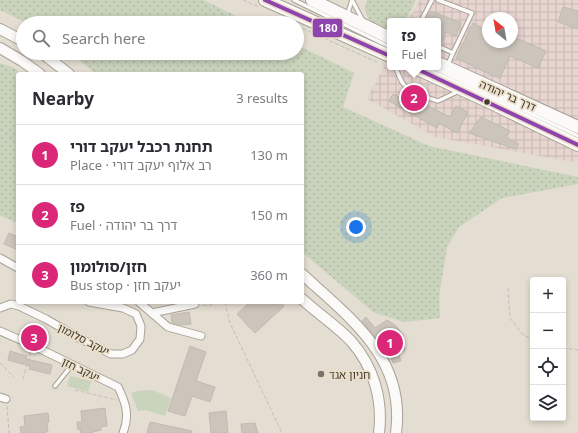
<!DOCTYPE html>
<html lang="en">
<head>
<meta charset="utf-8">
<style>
	body { margin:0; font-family:"Noto Sans","Noto Sans Hebrew",sans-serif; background:#f2f2f3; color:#2b2b33 }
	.controls { position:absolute; right:12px; bottom:12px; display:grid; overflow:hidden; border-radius:4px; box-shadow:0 2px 6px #0003 }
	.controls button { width:36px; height:36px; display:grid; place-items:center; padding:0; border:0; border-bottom:1px solid #e1e1e2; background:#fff; color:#2b2b33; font:20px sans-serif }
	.compass { position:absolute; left:482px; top:12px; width:36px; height:36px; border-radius:50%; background:#fff; box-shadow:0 2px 6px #0003; rotate:329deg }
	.you { position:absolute; left:356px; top:227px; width:14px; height:14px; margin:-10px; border:3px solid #fff; border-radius:50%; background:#1a73e8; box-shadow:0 0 0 6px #1a73e833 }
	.badge { display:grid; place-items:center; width:26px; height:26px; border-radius:50%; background:#db2777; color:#fff; font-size:13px; font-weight:700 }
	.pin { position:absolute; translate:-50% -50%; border:2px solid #fff; box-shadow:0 1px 4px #0006 }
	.popup { position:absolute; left:387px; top:18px; width:54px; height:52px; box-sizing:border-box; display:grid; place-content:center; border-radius:4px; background:#fff; filter:drop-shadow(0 1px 3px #0005); font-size:13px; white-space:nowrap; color:#7c7c81 }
	.popup b { font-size:15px; color:#2b2b33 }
	.popup::after { content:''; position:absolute; left:50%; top:100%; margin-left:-8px; border:8px solid transparent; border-top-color:#fff }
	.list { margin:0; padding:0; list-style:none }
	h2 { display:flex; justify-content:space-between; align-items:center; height:52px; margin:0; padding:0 16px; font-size:17px }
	h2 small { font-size:13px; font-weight:400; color:#7c7c81 }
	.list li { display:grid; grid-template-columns:26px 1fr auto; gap:12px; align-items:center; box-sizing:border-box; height:60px; padding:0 16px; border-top:1px solid #e1e1e2 }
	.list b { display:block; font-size:15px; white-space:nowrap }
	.list p { margin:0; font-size:13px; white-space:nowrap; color:#7c7c81 }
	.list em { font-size:13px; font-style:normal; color:#7c7c81 }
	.icon { flex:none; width:22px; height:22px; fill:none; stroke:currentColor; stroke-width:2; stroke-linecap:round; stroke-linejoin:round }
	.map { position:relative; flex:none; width:578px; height:433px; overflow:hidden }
	.search { position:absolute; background:#fff; box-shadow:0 2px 6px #0003; left:16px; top:16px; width:288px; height:44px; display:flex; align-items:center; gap:10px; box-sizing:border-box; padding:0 14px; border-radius:22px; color:#7c7c81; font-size:15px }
	.panel { position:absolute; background:#fff; box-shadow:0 2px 6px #0003; left:16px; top:72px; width:288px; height:232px; border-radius:4px }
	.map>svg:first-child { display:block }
	.industrial { fill:url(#industrial-grid); fill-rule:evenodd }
	.grass { fill:url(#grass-dots) }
	.green { fill:#cad3bc }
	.building { fill:#cbc5bb; stroke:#c0bab1 }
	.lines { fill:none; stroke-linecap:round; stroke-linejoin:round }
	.lane-casing { stroke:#a8a298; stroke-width:5.5 }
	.street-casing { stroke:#a8a298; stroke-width:9 }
	.secondary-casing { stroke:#a8a298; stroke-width:12 }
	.primary-casing { stroke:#a8a298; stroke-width:14 }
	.path { stroke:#c2bfbb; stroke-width:1; stroke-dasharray:4 2; stroke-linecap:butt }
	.lane { stroke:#fbfaf8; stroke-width:3.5 }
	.street { stroke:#fbfaf8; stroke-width:7 }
	.secondary { stroke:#fbfaf8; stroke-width:10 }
	.primary { stroke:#fbfaf8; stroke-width:12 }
	.bus-1-casing { stroke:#ecdfc9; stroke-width:7 }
	.bus-1 { stroke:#8e44ad; stroke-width:4 }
	.bus-dot { fill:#3f3931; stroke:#ecdfc9; stroke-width:1.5 }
	.poi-dot { fill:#797269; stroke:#ecdfc9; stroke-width:1.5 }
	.labels { text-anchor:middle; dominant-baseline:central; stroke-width:3.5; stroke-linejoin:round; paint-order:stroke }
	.street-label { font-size:11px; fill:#3f3931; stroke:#ecdfc9 }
	.poi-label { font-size:11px; fill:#3f3931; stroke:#ecdfc9; text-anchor:start }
	.line-badge { stroke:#ecdfc9; stroke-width:1.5 }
	.badge-label { font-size:11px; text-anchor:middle; font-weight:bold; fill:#fff }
</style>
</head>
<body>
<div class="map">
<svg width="578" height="433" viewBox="0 0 578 433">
	<defs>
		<pattern id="industrial-grid" width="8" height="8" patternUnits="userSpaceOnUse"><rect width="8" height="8" fill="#e7d5d0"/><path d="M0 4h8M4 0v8" fill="none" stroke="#c7b8b3"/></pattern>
		<pattern id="grass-dots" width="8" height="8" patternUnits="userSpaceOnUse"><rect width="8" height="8" fill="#cad3bc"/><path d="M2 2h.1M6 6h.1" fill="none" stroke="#afb6a2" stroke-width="1.8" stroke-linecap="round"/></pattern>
	</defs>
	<rect width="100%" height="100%" fill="#e4ddd1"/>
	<path class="industrial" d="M420,0H578V163L436,137L367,99L390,56V67H438V21H408ZM488,18H512V42H488Z"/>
	<g class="grass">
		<path d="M0,0H203L251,23H27L0,10Z"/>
		<path d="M367,0H416L405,21H390V35L370,24L365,9Z"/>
		<path d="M297,45L354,73L343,107L429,146L578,177V184L502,198L459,227L447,247L439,297L440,318L404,322L373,312L302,252V74H96L70,53H297Z"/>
		<path d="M0,63L14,68L22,74H18V223L0,216Z"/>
	</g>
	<g class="green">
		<path d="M70,376L91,381L88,392L67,386Z"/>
		<path d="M152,390L171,398L165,416L145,410L137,411V408L131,393L138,391Z"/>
	</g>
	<g class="building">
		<path d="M563,7L578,11V29L558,22Z"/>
		<path d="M431,11L461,23L456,36L446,32L441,44L438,43V21H426Z"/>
		<path d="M473,23L488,31V42H512V36L546,51L538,68L510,56L500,78L487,73L456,58Z"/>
		<path d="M393,94L407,101L410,94L420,98L418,101L450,117L456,106L468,112L457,133L439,123L437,128L389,101Z"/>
		<path d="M481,117L510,131L505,137L519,144L515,149L469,133Z"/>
		<path d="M9,233L18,237V250L4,244Z"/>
		<path d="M250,302H281L284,306L255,333L237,314Z"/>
		<path d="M189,312L191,324L180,325L172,323L171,315Z"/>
		<path d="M366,317L375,328L387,320L395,325L404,336L402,337L405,350L398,353L401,361L393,363L391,357L389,358L385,348L383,349L376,338L362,321Z"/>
		<path d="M190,346L206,352L196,381L215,387L210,402L192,396L185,416L168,411Z"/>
		<path d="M10,351L27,356L26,359L52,365L50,374L29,369L30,366L8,360Z"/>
		<path d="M105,408L107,426L101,427V430L89,433H81L80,429L78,430L77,422H82L81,411Z"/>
		<path d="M226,411L228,433H211L209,413Z"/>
		<path d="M48,413L49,422L47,423L48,431H46V433H21L20,427L25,426L24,416Z"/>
		<path d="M150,422L192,431V433H147Z"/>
		<path d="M255,423L258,433H242L241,424Z"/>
	</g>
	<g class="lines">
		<g class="lane-casing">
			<g id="lane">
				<path d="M294,0L390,47"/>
				<path d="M352,0L362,19"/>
				<path d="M438,0L472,13L453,53"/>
				<path d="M347,16L352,0"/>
				<path d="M421,21L432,0"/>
				<path d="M438,46L453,53L448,64"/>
				<path d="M395,67C398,72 399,77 402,82C409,93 426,97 438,101L459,91"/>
				<path d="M432,67L578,136"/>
				<path d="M55,386L72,365"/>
			</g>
		</g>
		<g class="street-casing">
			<g id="street">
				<path d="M0,258L18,268"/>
				<path d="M139,302L168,327L201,336"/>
				<path d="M0,308L11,304L19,306L46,319L79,338L111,354H123L132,350L140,339L141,326L136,314L123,308L89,302"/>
				<path d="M152,313L195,304"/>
				<path d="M0,331L32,345L118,387C126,403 130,416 123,433"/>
				<path d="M0,397L6,399"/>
			</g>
		</g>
		<g class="secondary-casing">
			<g id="secondary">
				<path d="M0,29L23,41"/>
				<path d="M0,48L22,61L40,74"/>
				<path d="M42,53L69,74"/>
				<path d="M302,274C351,319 406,358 396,433"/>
				<path d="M302,299C317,313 337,326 351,341C374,367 383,400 379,433"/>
			</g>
		</g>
		<g class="primary-casing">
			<g id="primary">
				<path d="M265,0L390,56"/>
				<path d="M312,0L390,38"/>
				<path d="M438,63L578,127"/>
				<path d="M413,67L485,100L578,145"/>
			</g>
		</g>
		<g class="path">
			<path d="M243,0L259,7"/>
			<path d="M276,16L291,23"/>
			<path d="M297,26L379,63"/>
			<path d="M0,129L18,140"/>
			<path d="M508,288L510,318L522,334L533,340"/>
			<path d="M225,302L230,323L282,433"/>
			<path d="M203,305L209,306L215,302"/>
			<path d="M563,348L578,350"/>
			<path d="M0,363L14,377"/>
			<path d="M23,379L31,351"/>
			<path d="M75,390L117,400"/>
			<path d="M7,406L9,433"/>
		</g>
		<use href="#lane" class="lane"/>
		<use href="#street" class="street"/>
		<use href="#secondary" class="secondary"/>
		<use href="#primary" class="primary"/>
		<g class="bus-1-casing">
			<g id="bus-1">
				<path d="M265,0L390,56"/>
				<path d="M413,67L578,145"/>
			</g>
		</g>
		<use href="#bus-1" class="bus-1"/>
	</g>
	<circle class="bus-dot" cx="487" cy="102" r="3.5"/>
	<circle class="poi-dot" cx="321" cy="374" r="4"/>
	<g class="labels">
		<g class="street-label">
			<text transform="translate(508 95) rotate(24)">דרך בר יהודה</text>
			<text transform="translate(84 339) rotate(27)">יעקב סלומון</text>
			<text transform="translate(81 369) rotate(26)">יעקב חזן</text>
		</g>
		<g class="poi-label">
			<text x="329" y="374">חניון אגד</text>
		</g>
	</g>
	<rect class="line-badge" x="312" y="18" width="31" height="20" rx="4" fill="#8e44ad"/>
	<g class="badge-label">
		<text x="328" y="32">180</text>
	</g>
</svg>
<div class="controls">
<button>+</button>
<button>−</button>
<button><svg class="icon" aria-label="locate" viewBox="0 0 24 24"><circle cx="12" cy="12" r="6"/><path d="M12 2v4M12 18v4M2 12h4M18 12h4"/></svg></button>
<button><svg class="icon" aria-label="layers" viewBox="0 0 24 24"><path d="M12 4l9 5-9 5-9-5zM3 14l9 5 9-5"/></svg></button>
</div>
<svg class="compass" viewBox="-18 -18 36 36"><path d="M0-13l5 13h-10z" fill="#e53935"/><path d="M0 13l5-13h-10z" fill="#7c7c81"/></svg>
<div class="you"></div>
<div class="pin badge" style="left:390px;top:343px">1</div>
<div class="pin badge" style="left:414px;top:98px">2</div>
<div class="popup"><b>פז</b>Fuel</div>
<div class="pin badge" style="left:34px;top:338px">3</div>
<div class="search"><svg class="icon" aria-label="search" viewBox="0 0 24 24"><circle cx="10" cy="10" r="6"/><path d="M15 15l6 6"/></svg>Search here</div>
<section class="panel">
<h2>Nearby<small>3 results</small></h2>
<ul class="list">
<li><span class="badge">1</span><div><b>תחנת רכבל יעקב דורי</b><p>Place · רב אלוף יעקב דורי</p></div><em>130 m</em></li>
<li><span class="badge">2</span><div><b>פז</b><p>Fuel · דרך בר יהודה</p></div><em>150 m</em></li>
<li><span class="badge">3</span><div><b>חזן/סולומון</b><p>Bus stop · יעקב חזן</p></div><em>360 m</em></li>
</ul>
</section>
</div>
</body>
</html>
